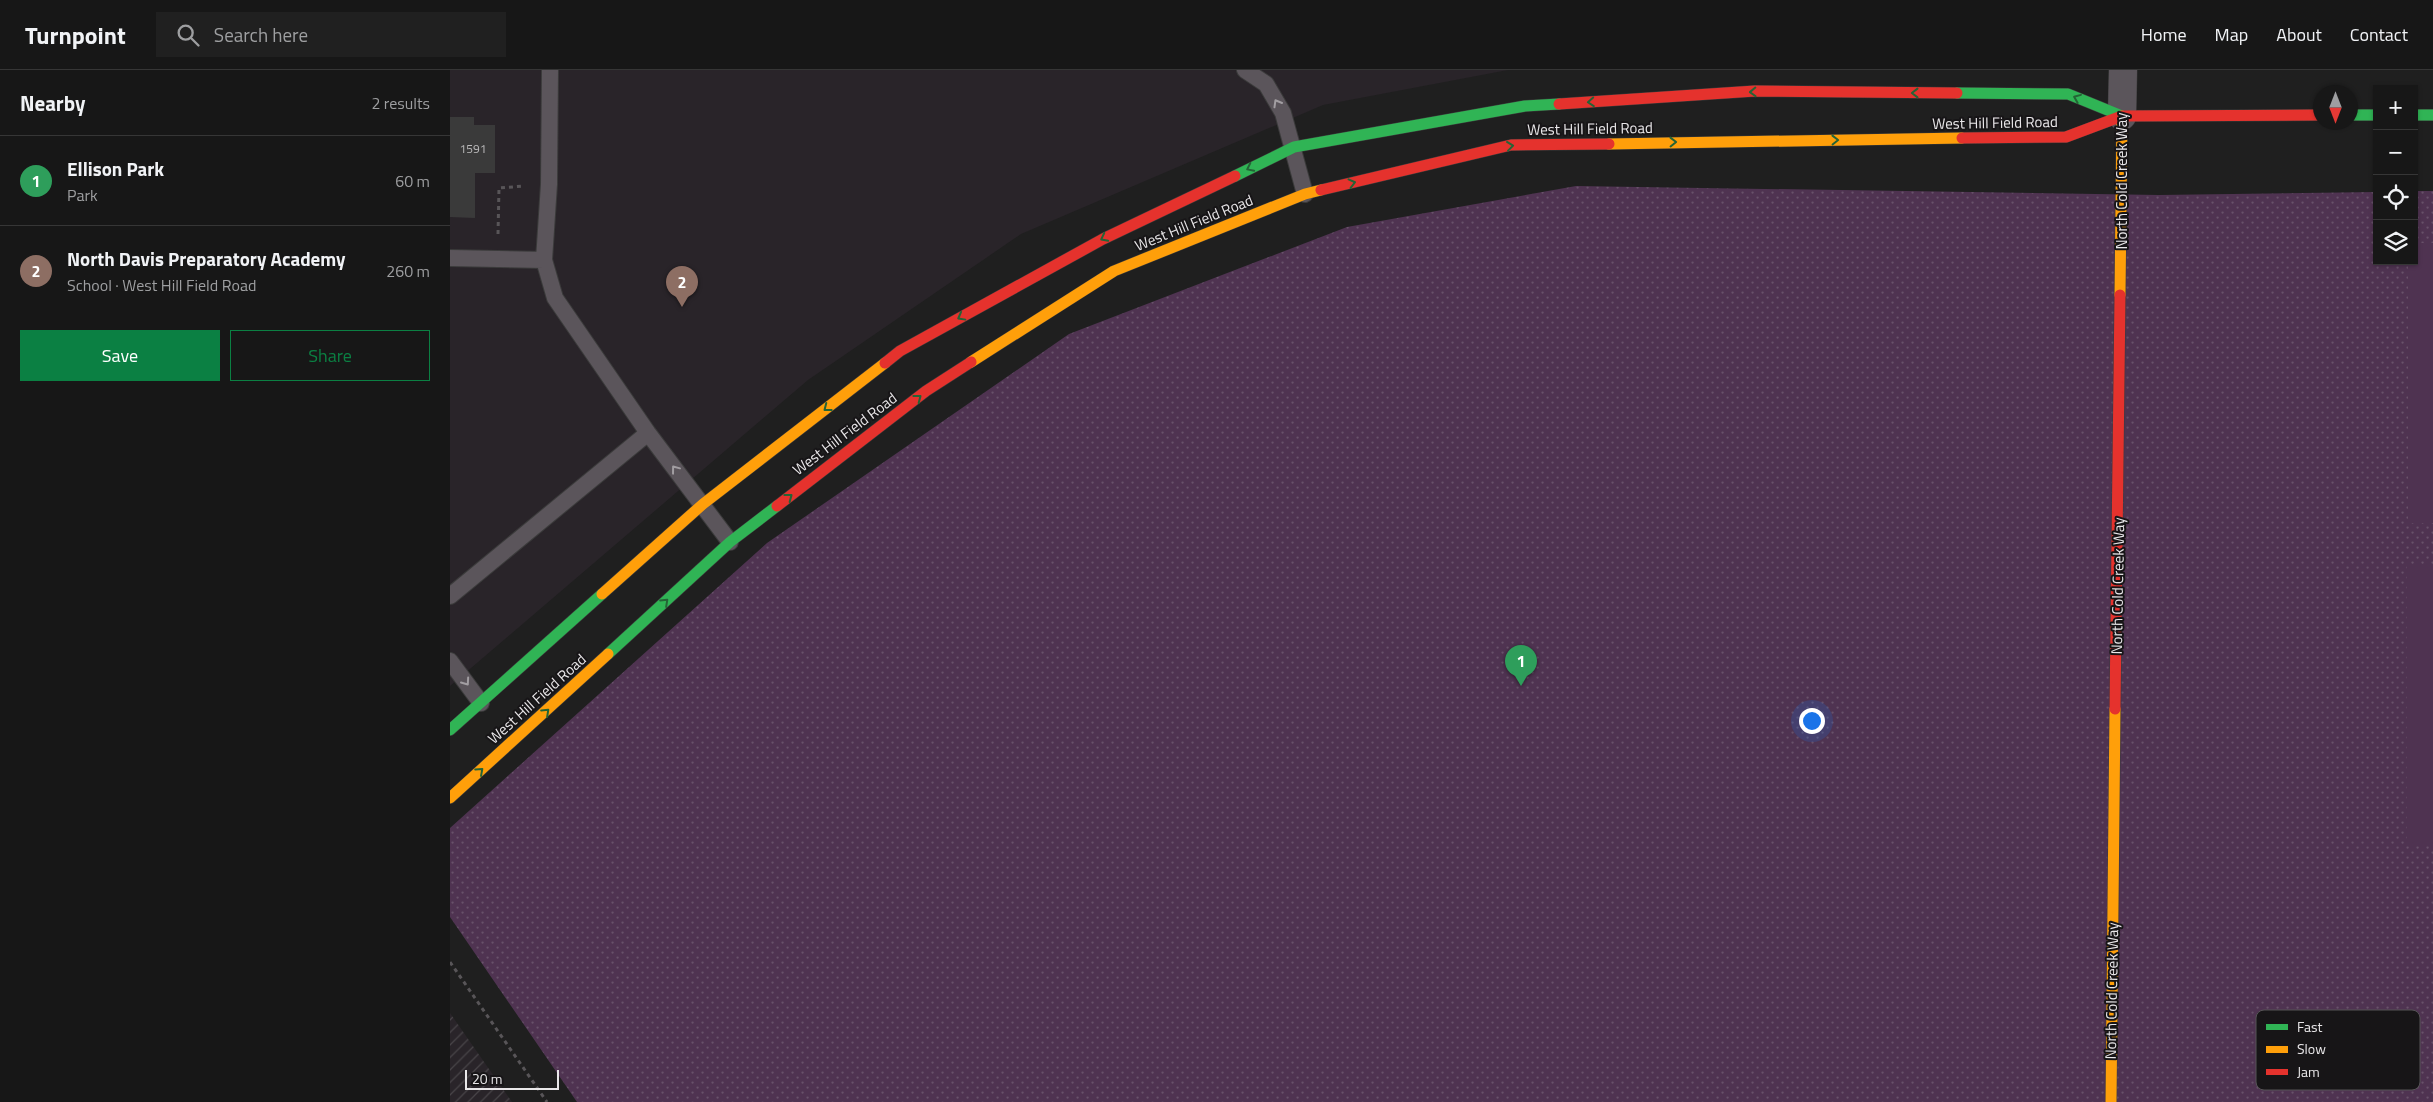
<!DOCTYPE html>
<html lang="en">
<head>
<meta charset="utf-8">
<style>
  body { margin:0; font-family:"Titillium Web",sans-serif; background:#202020; color:#f1f3f6 }
  .controls { position:absolute; right:15px; top:15px; display:grid; overflow:hidden; border-radius:0px; box-shadow:0 1px 4px #0004 }
  .controls button { width:45px; height:45px; display:grid; place-items:center; padding:0; border:0; border-bottom:1px solid #363636; background:#171717; color:#f1f3f6; font:25px sans-serif }
  .compass { position:absolute; left:1863px; top:15px; width:45px; height:45px; border-radius:50%; background:#171717; box-shadow:0 1px 4px #0004; rotate:180deg }
  .scale { position:absolute; left:15px; bottom:12px; width:94px; box-sizing:border-box; padding-left:5px; border:2px solid #e9e7e9; border-top:0; font-size:14px; line-height:18px; white-space:nowrap; color:#e9e7e9; -webkit-text-stroke:4px #171517; paint-order:stroke }
  .you { position:absolute; left:1361px; top:650px; width:18px; height:18px; margin:-12px; border:4px solid #fff; border-radius:50%; background:#1a73e8; box-shadow:0 0 0 8px #1a73e833 }
  .badge { display:grid; place-items:center; width:32px; height:32px; border-radius:50%; background:#0b8043; color:#fff; font-size:16px; font-weight:700 }
  .pin { position:absolute; translate:-50% -41px; filter:drop-shadow(0 1px 2px #0008) }
  .pin::after { content:''; position:absolute; top:26px; width:18px; height:15px; background:inherit; clip-path:polygon(0 0,100% 0,50% 100%) }
  .list { margin:0; padding:0; list-style:none }
  h2 { display:flex; justify-content:space-between; align-items:center; height:65px; margin:0; padding:0 20px; font-size:21px }
  h2 small { font-size:16px; font-weight:400; color:#9e9fa1 }
  .list li { display:grid; grid-template-columns:32px 1fr auto; gap:15px; align-items:center; box-sizing:border-box; height:90px; padding:0 20px; border-top:1px solid #363636 }
  .list b { display:block; font-size:19px; white-space:nowrap }
  .list p { margin:0; font-size:16px; white-space:nowrap; color:#9e9fa1 }
  .list em { font-size:16px; font-style:normal; color:#9e9fa1 }
  .actions { display:flex; gap:10px; padding:15px 20px }
  .actions a { flex:1; padding:11px 0; border:1px solid #0b8043; border-radius:0px; text-align:center; font-size:18px; color:#0b8043 }
  .actions .main { background:#0b8043; color:#fff }
  .icon { flex:none; width:28px; height:28px; fill:none; stroke:currentColor; stroke-width:2; stroke-linecap:round; stroke-linejoin:round }
  .map { position:relative; flex:none; width:1983px; height:1032px; overflow:hidden }
  header { display:flex; align-items:center; gap:30px; box-sizing:border-box; height:70px; padding:0 25px; background:#171717; border-bottom:1px solid #363636 }
  header strong { font-size:24px }
  nav { display:flex; gap:28px; margin-inline-start:auto; font-size:18px }
  .search { width:350px; height:45px; background:#202020; display:flex; align-items:center; gap:12px; box-sizing:border-box; padding:0 18px; border-radius:0px; color:#9e9fa1; font-size:19px }
  main { display:flex }
  aside { flex:1; background:#171717 }
  .map>svg:first-child { display:block }
  .built { fill:#292429 }
  .industrial { fill:url(#industrial-furrows) }
  .park { fill:url(#park-dots) }
  .pitch { fill:#4f3351 }
  .building { fill:#3a3a3a }
  .lines { fill:none; stroke-linecap:round; stroke-linejoin:round }
  .lane-casing { stroke:#3b3b3b; stroke-width:18 }
  .street-casing { stroke:#3b3b3b; stroke-width:29 }
  .fast-casing { stroke:#3b3b3b; stroke-width:12 }
  .slow-casing { stroke:#3b3b3b; stroke-width:12 }
  .jam-casing { stroke:#3b3b3b; stroke-width:12 }
  .path { stroke:#585558; stroke-width:3; stroke-dasharray:4 4; stroke-linecap:butt }
  .lane { stroke:#5b555b; stroke-width:16 }
  .street { stroke:#5b555b; stroke-width:28 }
  .fast { stroke:#30b455; stroke-width:11 }
  .slow { stroke:#ff9f0a; stroke-width:11 }
  .jam { stroke:#e5322d; stroke-width:11 }
  .oneway { stroke:#246436 }
  .oneway2 { stroke:#a29ea2 }
  .labels { text-anchor:middle; stroke-width:4; stroke-linejoin:round; paint-order:stroke }
  .number-label { font-size:12px; fill:#bdbcbd }
  .street-label { font-size:15px; fill:#e9e7e9; stroke:#171517 }
  .key { fill:#171517; stroke:#565456; stroke-width:1 }
  .key-label { font-size:14px; fill:#e9e7e9 }
</style>
</head>
<body>
<header>
<strong>Turnpoint</strong>
<div class="search"><svg class="icon" aria-label="search" viewBox="0 0 24 24"><circle cx="10" cy="10" r="6"/><path d="M15 15l6 6"/></svg>Search here</div>
<nav><a>Home</a><a>Map</a><a>About</a><a>Contact</a></nav>
</header>
<main>
<aside>
<h2>Nearby<small>2 results</small></h2>
<ul class="list">
<li><span class="badge" style="background:#2e9e5b">1</span><div><b>Ellison Park</b><p>Park</p></div><em>60 m</em></li>
<li><span class="badge" style="background:#8d6e63">2</span><div><b>North Davis Preparatory Academy</b><p>School · West Hill Field Road</p></div><em>260 m</em></li>
</ul>
<div class="actions"><a class="main">Save</a><a>Share</a></div>
</aside>
<div class="map">
<svg width="1983" height="1032" viewBox="0 0 1983 1032">
  <defs>
    <pattern id="industrial-furrows" width="10" height="10" patternUnits="userSpaceOnUse" patternTransform="scale(1.25)"><rect width="10" height="10" fill="#292429"/><path d="M-1 1l2-2M0 10L10 0M9 11l2-2" fill="none" stroke="#484448"/></pattern>
    <pattern id="park-dots" width="8" height="8" patternUnits="userSpaceOnUse" patternTransform="scale(1.25)"><rect width="8" height="8" fill="#4f3351"/><path d="M2 2h.1M6 6h.1" fill="none" stroke="#68516a" stroke-width="1.8" stroke-linecap="round"/></pattern>
  </defs>
  <rect width="100%" height="100%" fill="#1f1f1f"/>
  <!-- built -->
  <path class="built" d="M 0,0 L 1058,0 L 873,35 L 571,164 L 358,310 L 0,616 Z"/>
  <!-- industrial -->
  <path class="industrial" d="M 0,943 L 62,1032 L 0,1032 Z"/>
  <!-- park -->
  <path class="park" d="M 1126,116 L 1709,125 L 1927,122 L 1927,191 L 1964,191 L 1964,121 L 1983,121 L 1983,1032 L 127,1032 L 0,847 L 0,758 L 317,473 L 619,264 L 897,157 Z"/>
  <!-- pitch -->
  <path class="pitch" d="M 1964,173 L 1983,173 L 1983,453 L 1958,453 L 1958,191 L 1964,191 Z
    M 1957,494 L 1983,494 L 1983,775 L 1957,775 Z"/>
  <!-- building -->
  <path class="building" d="M 0,47 L 24,47 L 24,55 L 45,55 L 45,103 L 25,103 L 25,148 L 0,147 Z"/>
  <g class="lines">
    <!-- lane casing -->
    <g class="lane-casing">
      <path id="lane" d="M 100,0 L 99,114 L 94,190 L 105,228 L 198,363 L 280,472
        M 795,0 L 816,14 L 833,43 L 855,124
        M 0,188 L 94,190
        M 0,526 L 198,363
        M 0,591 L 31,633"/>
    </g>
    <!-- street casing -->
    <g class="street-casing">
      <path id="street" d="M 1672,46 L 1673,0"/>
    </g>
    <!-- fast casing -->
    <g class="fast-casing">
      <path id="fast" d="M 1507,23 L 1618,24 L 1672,46
        M 1900,45 L 1927,45
        M 1964,45 L 1983,45
        M 785,106 L 844,77 L 1075,36 L 1109,34
        M 158,584 L 280,472 L 327,436
        M 0,660 L 152,524"/>
    </g>
    <!-- slow casing -->
    <g class="slow-casing">
      <path id="slow" d="M 1159,74 L 1512,68
        M 1670,225 L 1672,46
        M 521,292 L 664,201 L 855,124 L 871,120
        M 152,524 L 253,434 L 435,293
        M 0,728 L 158,584
        M 1661,1032 L 1665,639"/>
    </g>
    <!-- jam casing -->
    <g class="jam-casing">
      <path id="jam" d="M 1109,34 L 1305,21 L 1507,23
        M 1512,68 L 1616,67 L 1672,46 L 1870,45
        M 871,120 L 1061,75 L 1159,74
        M 435,293 L 450,281 L 653,169 L 785,106
        M 327,436 L 476,321 L 521,292
        M 1665,639 L 1670,225"/>
    </g>
    <!-- path -->
    <path class="path" d="M 48,164 L 49,118 L 74,116
      M 0,892 L 97,1032"/>
    <!-- lane -->
    <use href="#lane" class="lane"/>
    <!-- street -->
    <use href="#street" class="street"/>
    <!-- fast -->
    <use href="#fast" class="fast"/>
    <!-- slow -->
    <use href="#slow" class="slow"/>
    <!-- jam -->
    <use href="#jam" class="jam"/>
  </g>
  <!-- one-way arrows -->
  <defs><path id="oneway-chevron" d="M-2-3.5L2.5 0L-2 3.5" fill="none" stroke-width="1.6" stroke-linecap="round" stroke-linejoin="round" transform="scale(1.25)"/></defs>
  <g class="oneway">
    <use href="#oneway-chevron" transform="translate(1303 22) rotate(178)"/>
    <use href="#oneway-chevron" transform="translate(1465 23) rotate(-180)"/>
    <use href="#oneway-chevron" transform="translate(1627 28) rotate(-158)"/>
    <use href="#oneway-chevron" transform="translate(1141 32) rotate(176)"/>
    <use href="#oneway-chevron" transform="translate(1385 70) rotate(-1)"/>
    <use href="#oneway-chevron" transform="translate(1223 72) rotate(-1)"/>
    <use href="#oneway-chevron" transform="translate(1060 76) rotate(-7)"/>
    <use href="#oneway-chevron" transform="translate(800 98) rotate(154)"/>
    <use href="#oneway-chevron" transform="translate(902 113) rotate(-14)"/>
    <use href="#oneway-chevron" transform="translate(654 168) rotate(153)"/>
    <use href="#oneway-chevron" transform="translate(511 247) rotate(151)"/>
    <use href="#oneway-chevron" transform="translate(468 328) rotate(-37)"/>
    <use href="#oneway-chevron" transform="translate(377 338) rotate(142)"/>
    <use href="#oneway-chevron" transform="translate(339 427) rotate(-37)"/>
    <use href="#oneway-chevron" transform="translate(215 532) rotate(-43)"/>
    <use href="#oneway-chevron" transform="translate(96 642) rotate(-43)"/>
    <use href="#oneway-chevron" transform="translate(30 701) rotate(-42)"/>
  </g>
  <g class="oneway2">
    <use href="#oneway-chevron" transform="translate(827 33) rotate(-120)"/>
    <use href="#oneway-chevron" transform="translate(225 399) rotate(-127)"/>
    <use href="#oneway-chevron" transform="translate(16 612) rotate(55)"/>
  </g>
  <g class="labels">
    <!-- number labels -->
    <g class="number-label">
      <text x="23" y="83">1591</text>
    </g>
    <!-- street labels -->
    <g class="street-label">
      <text transform="translate(1545 53) rotate(-1)" y="5">West Hill Field Road</text>
      <text transform="translate(1140 59) rotate(-1)" y="5">West Hill Field Road</text>
      <text transform="translate(1672 111) rotate(-90)" y="5">North Cold Creek Way</text>
      <text transform="translate(744 153) rotate(-22)" y="5">West Hill Field Road</text>
      <text transform="translate(395 364) rotate(-37)" y="5">West Hill Field Road</text>
      <text transform="translate(1668 516) rotate(-89)" y="5">North Cold Creek Way</text>
      <text transform="translate(87 629) rotate(-42)" y="5">West Hill Field Road</text>
      <text transform="translate(1662 921) rotate(-89)" y="5">North Cold Creek Way</text>
    </g>
  </g>
  <!-- legend -->
  <rect x="1806" y="940" width="164" height="80" rx="8" class="key"/>
  <rect x="1816" y="954" width="22" height="6" fill="#30b455"/>
  <rect x="1816" y="976" width="22" height="7" fill="#ff9f0a"/>
  <rect x="1816" y="999" width="22" height="6" fill="#e5322d"/>
  <g class="key-label">
    <text x="1847" y="962">Fast</text>
    <text x="1847" y="984">Slow</text>
    <text x="1847" y="1007">Jam</text>
  </g>
</svg>
<div class="controls">
<button>+</button>
<button>−</button>
<button><svg class="icon" aria-label="locate" viewBox="0 0 24 24"><circle cx="12" cy="12" r="6"/><path d="M12 2v4M12 18v4M2 12h4M18 12h4"/></svg></button>
<button><svg class="icon" aria-label="layers" viewBox="0 0 24 24"><path d="M12 4l9 5-9 5-9-5zM3 14l9 5 9-5"/></svg></button>
</div>
<svg class="compass" viewBox="-18 -18 36 36"><path d="M0-13l5 13h-10z" fill="#e53935"/><path d="M0 13l5-13h-10z" fill="#9e9fa1"/></svg>
<div class="scale">20 m</div>
<div class="you"></div>
<div class="pin badge" style="left:1071px;top:616px;background:#2e9e5b">1</div>
<div class="pin badge" style="left:232px;top:237px;background:#8d6e63">2</div>
</div>
</main>
</body>
</html>
